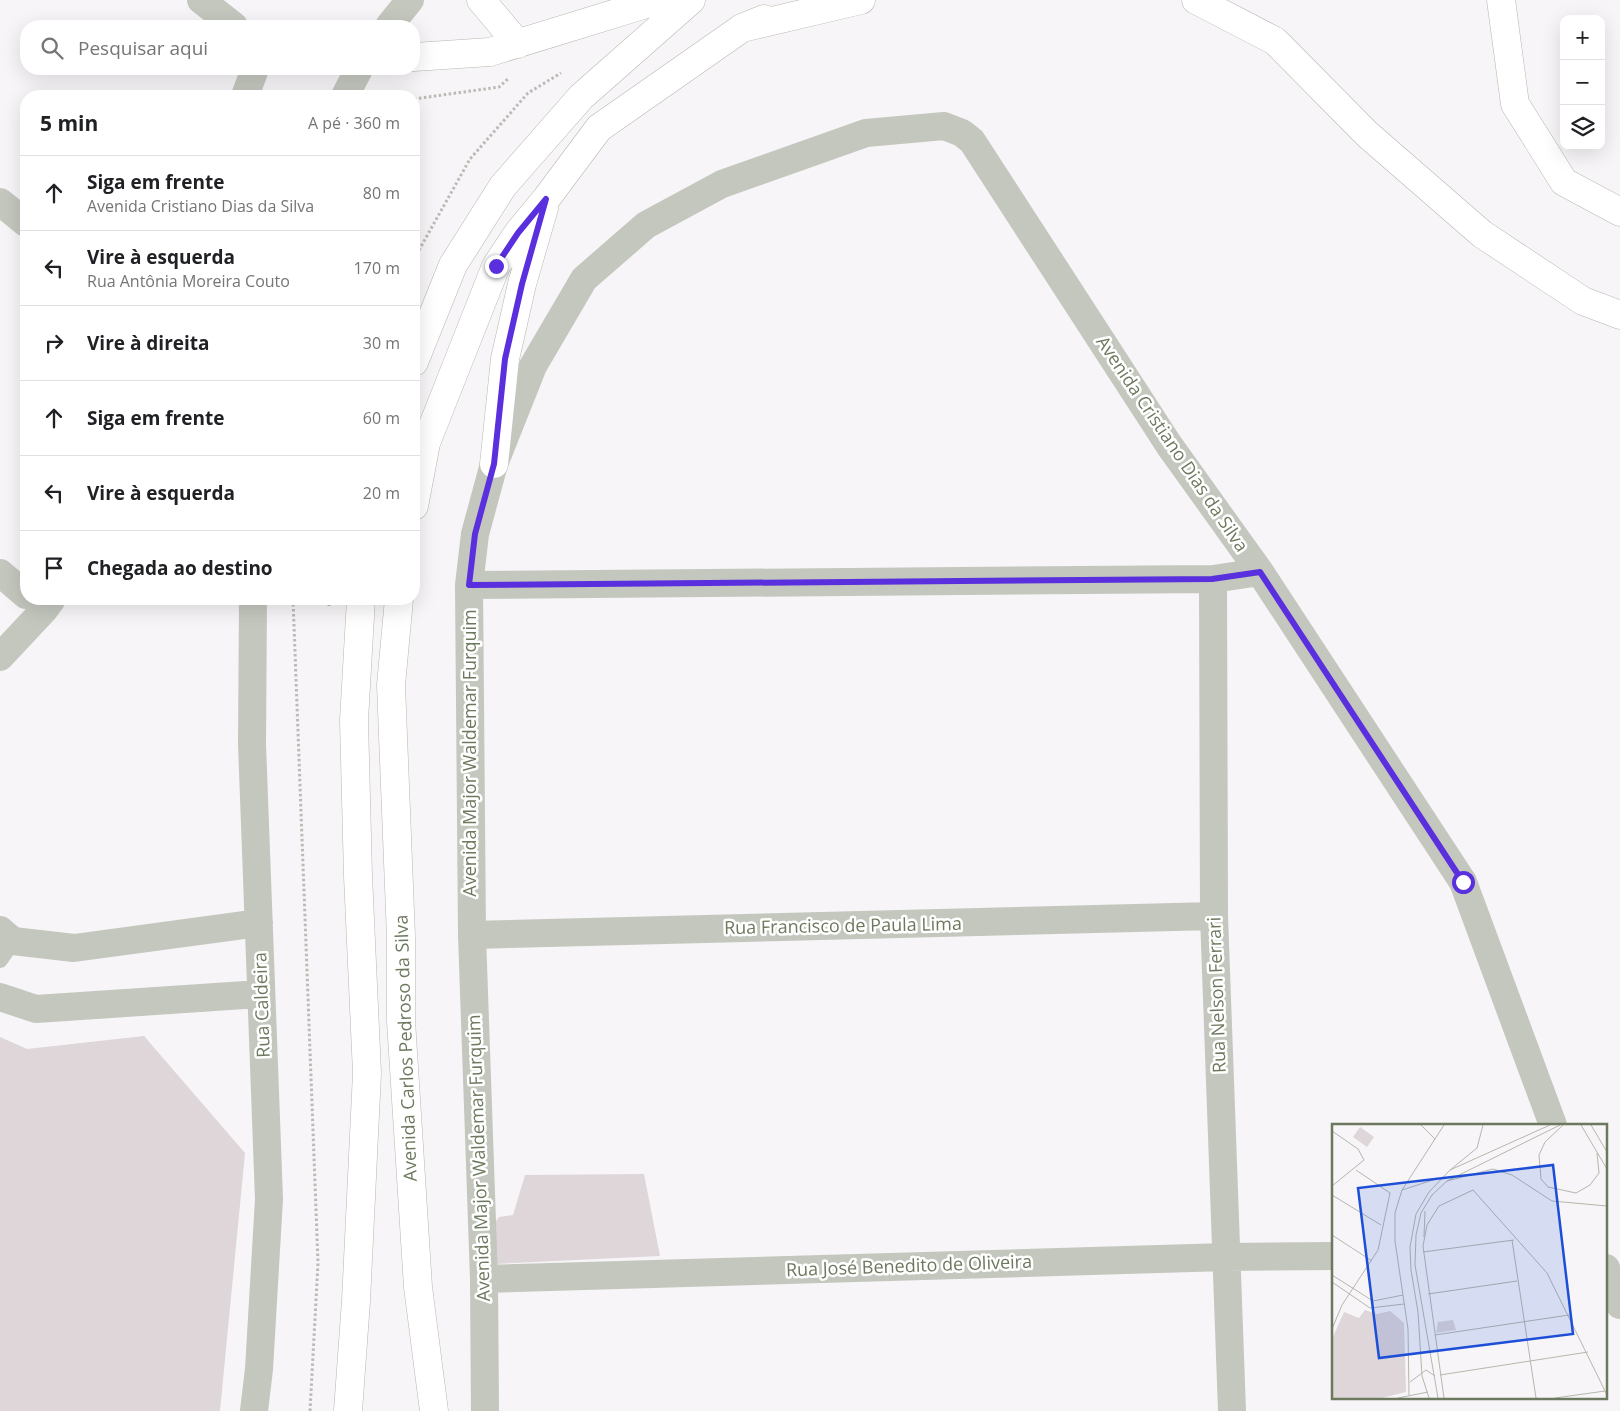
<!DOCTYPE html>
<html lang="pt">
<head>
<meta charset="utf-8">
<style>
  body { margin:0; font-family:"Open Sans",sans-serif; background:#f2f2f2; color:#202124 }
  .controls { position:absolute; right:15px; top:15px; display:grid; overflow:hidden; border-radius:10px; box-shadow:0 5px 20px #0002 }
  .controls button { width:45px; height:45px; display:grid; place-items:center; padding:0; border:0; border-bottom:1px solid #e0e0e0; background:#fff; color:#202124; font:25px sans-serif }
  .stop { position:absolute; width:15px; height:15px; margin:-11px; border:4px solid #5a2fdd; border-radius:50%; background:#fff }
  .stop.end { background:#5a2fdd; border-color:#fff; box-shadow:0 1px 5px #0008 }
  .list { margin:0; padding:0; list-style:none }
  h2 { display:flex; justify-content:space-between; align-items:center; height:65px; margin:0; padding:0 20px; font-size:21px }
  h2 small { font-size:16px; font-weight:400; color:#757577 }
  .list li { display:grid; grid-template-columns:32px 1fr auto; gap:15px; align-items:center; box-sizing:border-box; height:75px; padding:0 20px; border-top:1px solid #e0e0e0 }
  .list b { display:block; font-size:19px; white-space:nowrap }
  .list p { margin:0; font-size:16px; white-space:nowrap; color:#757577 }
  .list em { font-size:16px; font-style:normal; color:#757577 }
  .icon { flex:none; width:28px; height:28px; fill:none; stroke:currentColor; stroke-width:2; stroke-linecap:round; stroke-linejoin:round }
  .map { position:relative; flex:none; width:1620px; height:1411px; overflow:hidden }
  .search { position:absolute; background:#fff; box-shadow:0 5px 20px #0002; left:20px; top:20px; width:400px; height:55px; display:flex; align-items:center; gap:12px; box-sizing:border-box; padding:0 18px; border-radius:20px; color:#757577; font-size:19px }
  .panel { position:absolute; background:#fff; box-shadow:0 5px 20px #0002; left:20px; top:90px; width:400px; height:515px; border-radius:20px }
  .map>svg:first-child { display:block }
  .green { fill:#ded6d9 }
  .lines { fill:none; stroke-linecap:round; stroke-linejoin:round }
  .primary-casing { stroke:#b5b9b0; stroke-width:29 }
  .motorway-casing { stroke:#b4b8b0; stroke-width:29 }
  .path { stroke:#b8bcb5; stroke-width:3; stroke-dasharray:2.5 2.5; stroke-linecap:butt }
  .service { stroke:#c3c7be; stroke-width:16 }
  .minor { stroke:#c3c7be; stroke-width:28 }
  .primary { stroke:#fff; stroke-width:28 }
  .motorway { stroke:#fff; stroke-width:28 }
  .route { stroke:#5a2fdd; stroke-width:6 }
  .labels { text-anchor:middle; stroke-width:5; stroke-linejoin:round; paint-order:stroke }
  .street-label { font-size:18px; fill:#6d795e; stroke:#fff }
  .inset-road { fill:none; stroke:#b4b8ac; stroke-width:1 }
  .view { fill:#1d4ed8; fill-opacity:0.15; stroke:#1d4ed8; stroke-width:2.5 }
  .inset-edge { fill:none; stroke:#6d795e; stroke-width:2.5 }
</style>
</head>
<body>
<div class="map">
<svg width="1620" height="1411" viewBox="0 0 1620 1411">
  <rect width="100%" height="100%" fill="#f7f5f7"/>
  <!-- green -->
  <path class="green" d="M 144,1036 L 245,1153 L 220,1411 L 0,1411 L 0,1037 L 27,1049 Z
    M 644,1174 L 660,1256 L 494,1264 L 491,1228 L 499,1217 L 513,1215 L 525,1175 Z"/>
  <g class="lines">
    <!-- primary casing -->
    <g class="primary-casing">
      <path id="primary" d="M 481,0 L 518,44
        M 414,57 L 490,52 L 659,0
        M 414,362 L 453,265 L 503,186 L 581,97 L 691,0
        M 494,464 L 505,359 L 522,284 L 544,208
        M 414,506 L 426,443 L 496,266 L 518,233 L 546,199 L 599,128 L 742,28 L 764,19
        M 399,599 L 391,685 L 401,937 L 401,1021 L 418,1287 L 434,1411
        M 348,1411 L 356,1301 L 367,1073 L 358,876 L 354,720 L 361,599"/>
    </g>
    <!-- motorway casing -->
    <g class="motorway-casing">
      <path id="motorway" d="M 1196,0 L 1275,41 L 1367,134 L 1482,234 L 1583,301 L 1620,315
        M 1501,0 L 1515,104 L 1564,182 L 1620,212
        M 742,28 L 861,0"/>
    </g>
    <!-- path -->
    <path class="path" d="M 414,99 L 499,87 L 509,78
      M 414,259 L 470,159 L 528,93 L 561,73
      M 293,599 L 318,1263 L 310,1411
      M 329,599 L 329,606"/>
    <!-- service -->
    <path class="service" d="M 0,960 L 13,941"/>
    <!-- minor -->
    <path class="minor" d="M 201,0 L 234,26
      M 389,26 L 410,0
      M 245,96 L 255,69
      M 345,96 L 359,69
      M 0,202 L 26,223
      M 0,573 L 26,595
      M 1213,579 L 1214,916 L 1232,1411
      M 469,585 L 1213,579 L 1260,572
      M 253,599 L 252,744 L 269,1199 L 259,1369 L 254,1411
      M 0,657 L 44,610 L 52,599
      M 0,930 L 13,941 L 74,948 L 259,923
      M 472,935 L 1214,916
      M 0,997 L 36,1009 L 261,994
      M 1606,1268 L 1620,1305
      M 484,1279 L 1226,1257 L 1334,1256
      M 485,1411 L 484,1279 L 472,935 L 469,585 L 475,534 L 494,464 L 533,366 L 584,279 L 646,225 L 722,184 L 866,133 L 944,126 L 962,133 L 972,141 L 1169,445 L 1260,572 L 1463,882 L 1553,1125"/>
    <!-- primary -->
    <use href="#primary" class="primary"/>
    <!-- motorway -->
    <use href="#motorway" class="motorway"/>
  </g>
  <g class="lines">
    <!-- route -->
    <path class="route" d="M 496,266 L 518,233 L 546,199 L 522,284 L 505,359 L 494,464 L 475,534 L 469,585 L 1212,579 L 1260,572 L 1463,882"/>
  </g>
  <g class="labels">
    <!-- street labels -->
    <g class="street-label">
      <text transform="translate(1172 444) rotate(56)" y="6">Avenida Cristiano Dias da Silva</text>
      <text transform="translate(470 753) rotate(-90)" y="6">Avenida Major Waldemar Furquim</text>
      <text transform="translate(843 926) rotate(-1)" y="6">Rua Francisco de Paula Lima</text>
      <text transform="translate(1217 995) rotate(-92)" y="6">Rua Nelson Ferrari</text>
      <text transform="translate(262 1005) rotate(-92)" y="6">Rua Caldeira</text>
      <text transform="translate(406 1048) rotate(-92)" y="6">Avenida Carlos Pedroso da Silva</text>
      <text transform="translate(479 1158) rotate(-92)" y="6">Avenida Major Waldemar Furquim</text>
      <text transform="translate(909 1266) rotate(-2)" y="6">Rua José Benedito de Oliveira</text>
    </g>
  </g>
  <!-- overview -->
  <g transform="translate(1332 1124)">
    <rect width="275" height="275" fill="#f7f5f7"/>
    <path d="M 28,3 L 42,13 L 35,23 L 21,13 ZM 33,186 L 45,190 L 58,187 L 72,199 L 74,268 L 50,274 L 0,274 L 0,215 L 12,188 L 27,194 ZM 121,196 L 124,206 L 104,209 L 106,198 Z" fill="#ded6d9"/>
    <path class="inset-road" d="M 89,1 L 103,15M 231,1 L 213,18 L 207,31 L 209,55 L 216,63 L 244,69 L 258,61 L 267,49 L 265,29M 249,1 L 275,45M 259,1 L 275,28M 0,7 L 26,25 L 32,36 L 0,62M 118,46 L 145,24 L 151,1M 115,57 L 161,45 L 180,51 L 220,77 L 275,82M 70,66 L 107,54M 0,71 L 49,101M 0,111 L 40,137M 92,113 L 93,87M 180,116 L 204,274M 91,128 L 182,116M 0,151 L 41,177 L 71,171M 0,158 L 38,184 L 72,180M 96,170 L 185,157M 0,205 L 10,181 L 46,126 L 58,69 L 24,46M 103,211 L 237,191M 108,251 L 256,228M 78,258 L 94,246 L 103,252M 77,271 L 76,205 L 63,117 L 63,89 L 70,66 L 112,1M 66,274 L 96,268M 97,274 L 90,252 L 86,188 L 79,146 L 78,123 L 84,90 L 97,68 L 118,46 L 218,1M 106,274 L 83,141 L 84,111 L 89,89 L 100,71 L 115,57 L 228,1M 112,274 L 91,122 L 95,101 L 107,82 L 141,66 L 215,149 L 275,271M 223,274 L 273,267"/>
    <path class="view" d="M 221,41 L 241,210 L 47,234 L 26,64 Z"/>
    <rect width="275" height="275" class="inset-edge"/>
  </g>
</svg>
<div class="controls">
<button>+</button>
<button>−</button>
<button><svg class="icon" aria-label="layers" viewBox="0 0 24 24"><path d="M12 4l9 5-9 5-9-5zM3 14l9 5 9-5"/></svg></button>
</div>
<div class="stop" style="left:1463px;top:882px"></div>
<div class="stop end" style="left:496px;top:266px"></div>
<div class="search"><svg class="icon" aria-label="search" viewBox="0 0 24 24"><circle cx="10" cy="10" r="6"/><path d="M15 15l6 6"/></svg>Pesquisar aqui</div>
<section class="panel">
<h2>5 min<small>A pé · 360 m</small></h2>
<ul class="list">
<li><svg class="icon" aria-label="ahead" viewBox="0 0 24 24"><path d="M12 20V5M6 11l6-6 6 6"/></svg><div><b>Siga em frente</b><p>Avenida Cristiano Dias da Silva</p></div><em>80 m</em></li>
<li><svg class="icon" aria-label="left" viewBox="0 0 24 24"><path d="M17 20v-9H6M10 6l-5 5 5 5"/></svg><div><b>Vire à esquerda</b><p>Rua Antônia Moreira Couto</p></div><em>170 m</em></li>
<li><svg class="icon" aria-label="right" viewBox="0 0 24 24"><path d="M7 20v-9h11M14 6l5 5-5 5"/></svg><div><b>Vire à direita</b></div><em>30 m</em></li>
<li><svg class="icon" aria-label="ahead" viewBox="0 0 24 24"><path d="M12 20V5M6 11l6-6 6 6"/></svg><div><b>Siga em frente</b></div><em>60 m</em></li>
<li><svg class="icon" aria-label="left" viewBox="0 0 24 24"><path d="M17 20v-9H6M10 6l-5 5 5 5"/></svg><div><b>Vire à esquerda</b></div><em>20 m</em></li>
<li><svg class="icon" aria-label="arrive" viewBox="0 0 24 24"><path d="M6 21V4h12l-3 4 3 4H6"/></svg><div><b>Chegada ao destino</b></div></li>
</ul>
</section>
</div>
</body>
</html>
